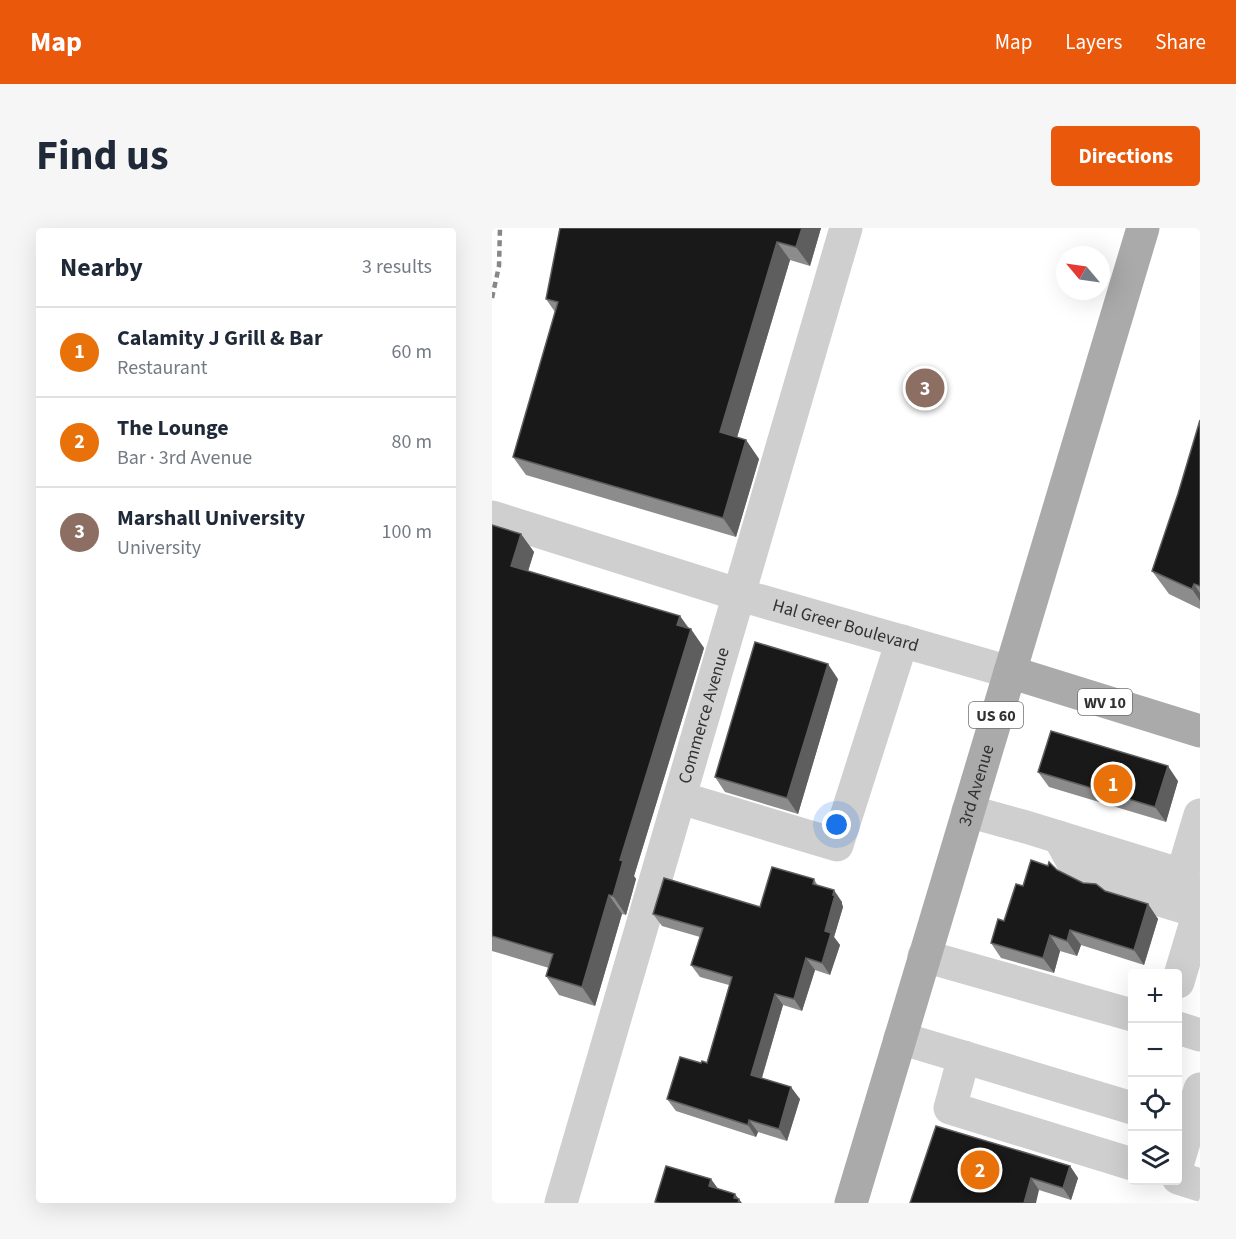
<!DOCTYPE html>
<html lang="en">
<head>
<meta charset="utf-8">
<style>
  body { margin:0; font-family:"Source Sans 3",sans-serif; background:#f6f6f7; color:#1f2937 }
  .controls { position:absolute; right:18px; bottom:18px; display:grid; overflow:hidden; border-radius:6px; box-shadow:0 6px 24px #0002 }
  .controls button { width:54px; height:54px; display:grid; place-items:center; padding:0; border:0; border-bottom:2px solid #e0e1e3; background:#fff; color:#1f2937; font:30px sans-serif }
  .compass { position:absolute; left:564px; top:18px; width:54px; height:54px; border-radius:50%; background:#fff; box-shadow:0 6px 24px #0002; rotate:299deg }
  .you { position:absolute; left:345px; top:597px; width:21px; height:21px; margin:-15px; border:4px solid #fff; border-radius:50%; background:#1a73e8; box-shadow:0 0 0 9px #1a73e833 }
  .badge { display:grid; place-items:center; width:39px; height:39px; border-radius:50%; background:#ea580c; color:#fff; font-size:20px; font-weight:700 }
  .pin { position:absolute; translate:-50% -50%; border:3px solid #fff; box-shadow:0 2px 6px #0006 }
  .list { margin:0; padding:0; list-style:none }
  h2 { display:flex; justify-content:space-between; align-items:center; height:78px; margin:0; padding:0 24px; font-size:26px }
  h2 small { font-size:20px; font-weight:400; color:#747a83 }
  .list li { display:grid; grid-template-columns:39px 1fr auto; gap:18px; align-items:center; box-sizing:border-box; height:90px; padding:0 24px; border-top:2px solid #e0e1e3 }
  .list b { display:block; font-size:22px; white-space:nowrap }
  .list p { margin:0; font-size:20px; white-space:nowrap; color:#747a83 }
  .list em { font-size:20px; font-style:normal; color:#747a83 }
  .icon { flex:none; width:33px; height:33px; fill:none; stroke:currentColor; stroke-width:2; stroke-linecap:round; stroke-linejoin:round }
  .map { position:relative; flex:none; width:708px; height:975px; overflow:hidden; border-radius:6px }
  header { display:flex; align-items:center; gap:36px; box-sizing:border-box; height:84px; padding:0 30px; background:#ea580c; color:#fff }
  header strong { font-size:28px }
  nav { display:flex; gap:33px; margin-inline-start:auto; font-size:21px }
  .intro { display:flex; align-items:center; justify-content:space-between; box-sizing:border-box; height:144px; padding:0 36px }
  h1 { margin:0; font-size:42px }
  .button { padding:15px 27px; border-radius:6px; background:#ea580c; color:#fff; font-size:21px; font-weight:700 }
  main { display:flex; gap:36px; padding:0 36px }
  aside { flex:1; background:#fff; border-radius:6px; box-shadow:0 6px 24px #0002 }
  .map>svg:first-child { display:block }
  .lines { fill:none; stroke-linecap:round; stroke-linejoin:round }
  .minor { stroke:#cfcfcf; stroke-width:33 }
  .major { stroke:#aaa; stroke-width:33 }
  .rail { stroke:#878787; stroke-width:4.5; stroke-dasharray:6 4.5; stroke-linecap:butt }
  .wall { fill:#8c8c8c }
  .shaded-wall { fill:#5e5e5e }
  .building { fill:#191919; stroke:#5e5e5e; stroke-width:1.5 }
  .labels { text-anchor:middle; stroke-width:6; stroke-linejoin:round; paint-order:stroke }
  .shield { fill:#fff; stroke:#707070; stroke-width:1.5 }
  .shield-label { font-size:16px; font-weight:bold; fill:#323232 }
  .street-label { font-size:18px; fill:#323232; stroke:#fff }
</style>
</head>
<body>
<header>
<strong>Map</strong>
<nav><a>Map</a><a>Layers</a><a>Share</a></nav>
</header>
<div class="intro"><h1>Find us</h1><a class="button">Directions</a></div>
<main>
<aside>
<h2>Nearby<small>3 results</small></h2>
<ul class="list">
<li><span class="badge" style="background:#e8710a">1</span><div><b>Calamity J Grill &amp; Bar</b><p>Restaurant</p></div><em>60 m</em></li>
<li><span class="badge" style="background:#e8710a">2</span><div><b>The Lounge</b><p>Bar · 3rd Avenue</p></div><em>80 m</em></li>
<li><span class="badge" style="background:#8d6e63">3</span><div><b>Marshall University</b><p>University</p></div><em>100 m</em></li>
</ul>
</aside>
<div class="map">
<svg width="708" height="975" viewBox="0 0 708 975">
  <rect width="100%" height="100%" fill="#fff"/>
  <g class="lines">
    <!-- minor -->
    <g class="minor">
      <path id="s1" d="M 0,289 L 248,367 L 518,444"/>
      <path d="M 189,570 L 345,617 L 410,413"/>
      <path d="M 476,583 L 534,599 L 690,647 L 707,684 L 686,754"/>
      <path d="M 567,609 L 584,640 L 610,653"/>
      <path d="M 690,647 L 708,587"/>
      <path d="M 629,660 L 707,684"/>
      <path d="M 432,728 L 640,787"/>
      <path d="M 686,800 L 708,807"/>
      <path d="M 408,810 L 640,880"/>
      <path d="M 472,829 L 458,880 L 640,936"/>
      <path d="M 686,934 L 708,861"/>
      <path d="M 686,950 L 708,957"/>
      <path id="s2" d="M 69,975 L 354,0"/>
    </g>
    <!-- major -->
    <g class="major">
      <path d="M 518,444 L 708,503"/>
      <path id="s3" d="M 359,975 L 651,0"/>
    </g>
    <!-- rail -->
    <path class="rail" d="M 0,70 L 7,38 L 8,0"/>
  </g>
  <!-- wall -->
  <path class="wall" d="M 68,0 L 329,0 L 318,38 L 298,32 L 245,209 L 254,212 L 267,231 L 244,309 L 34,247 L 21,229 L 63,84 L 54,71 Z
    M 708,192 L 708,381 L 677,366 L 660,343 L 686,266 Z
    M 0,297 L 29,306 L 42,324 L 36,343 L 188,388 L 212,420 L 142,648 L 144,651 L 134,687 L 130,686 L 103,778 L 67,767 L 54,748 L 57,740 L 0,723 Z
    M 346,451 L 306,586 L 233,564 L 223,549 Z
    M 546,544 L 686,553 L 674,594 L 557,559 Z
    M 556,638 L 591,655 L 613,663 L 656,676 L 666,691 L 652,737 L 589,717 L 585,728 L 568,723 L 562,745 L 509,730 L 499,715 L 512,693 L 531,658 Z
    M 322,651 L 326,658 L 350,674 L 350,676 L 351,679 L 342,709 L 348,717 L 338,747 L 323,742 L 310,783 L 291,777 L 270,850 L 308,871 L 295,913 L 266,904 L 264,909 L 184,883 L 175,871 L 209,835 L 215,835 L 237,757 L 208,749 L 199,737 L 208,709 L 170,698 L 161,686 L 268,679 Z
    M 578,938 L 586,950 L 579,972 L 547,962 L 418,975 Z"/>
  <!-- shaded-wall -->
  <path class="shaded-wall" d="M 310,0 L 329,0 L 318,38 L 304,19 Z
    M 285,14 L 298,32 L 241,223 L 228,204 Z
    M 254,212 L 267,231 L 244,309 L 231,290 Z
    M 29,306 L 42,324 L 32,356 L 19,338 Z
    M 702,356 L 708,365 L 708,373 L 700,361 Z
    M 188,388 L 198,403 L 199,401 L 212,420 L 142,648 L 144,651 L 134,687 L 121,668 L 128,632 Z
    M 336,436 L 346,451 L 306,586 L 295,570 Z
    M 676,538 L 686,553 L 674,594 L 663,579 Z
    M 342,662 L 350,674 L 350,676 L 351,679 L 342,709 L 348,717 L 338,747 L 330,735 L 333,703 Z
    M 117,667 L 130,686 L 103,778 L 90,759 Z
    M 656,676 L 666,691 L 652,737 L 642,722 Z
    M 578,702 L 589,717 L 585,728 L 575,713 Z
    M 558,707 L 568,723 L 562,745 L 551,730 Z
    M 314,730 L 323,742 L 310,783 L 302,771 Z
    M 283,766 L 291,777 L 267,859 L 259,847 Z
    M 299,859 L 308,871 L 295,913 L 287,901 Z
    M 257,892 L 266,904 L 264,909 L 256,897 Z
    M 578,938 L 586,950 L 579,972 L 571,960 Z
    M 539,950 L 547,962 L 544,975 L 532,975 Z
    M 219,951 L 227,962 L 217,958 Z
    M 243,966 L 250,975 L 246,975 L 242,970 Z"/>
  <!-- building -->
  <path class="building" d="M 68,0 L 310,0 L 304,19 L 285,14 L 228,204 L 254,212 L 231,290 L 21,229 L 66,74 L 54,71 Z
    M 708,192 L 708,358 L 702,356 L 700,361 L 660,343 L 686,266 Z
    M 0,297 L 29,306 L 19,338 L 188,388 L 185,397 L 199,401 L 128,632 L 131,633 L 121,668 L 117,667 L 90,759 L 54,748 L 61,726 L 0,708 Z
    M 263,414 L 336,436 L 295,570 L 223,549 Z
    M 559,503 L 676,538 L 663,579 L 546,544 Z
    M 539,632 L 556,638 L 557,634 L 565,642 L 591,655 L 604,656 L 613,663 L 656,676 L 642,722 L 578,702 L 575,713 L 558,707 L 551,730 L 499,715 L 506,691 L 512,693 L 524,656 L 531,658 Z
    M 280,639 L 322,651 L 321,656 L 342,662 L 341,667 L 343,667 L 333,703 L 339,705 L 330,735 L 314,730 L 302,771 L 283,766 L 259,847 L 299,859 L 287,901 L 257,892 L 256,897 L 175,871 L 188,829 L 209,835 L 210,833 L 215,835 L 240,749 L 199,737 L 211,700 L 161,686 L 172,650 L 268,679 Z
    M 444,898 L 578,938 L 571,960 L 539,950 L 532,975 L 418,975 Z
    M 174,938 L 219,951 L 217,958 L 243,966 L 242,970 L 247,971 L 246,975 L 168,975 L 163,974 Z"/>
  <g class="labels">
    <!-- shield labels -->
    <g class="shield">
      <rect x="586" y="461" width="54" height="26" rx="4.5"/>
      <rect x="477" y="474" width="54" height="26" rx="4.5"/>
    </g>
    <g class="shield-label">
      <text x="613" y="480">WV 10</text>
      <text x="504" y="493">US 60</text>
    </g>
    <!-- street labels -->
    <g class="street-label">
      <text dy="6" stroke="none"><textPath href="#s1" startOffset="370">Hal Greer Boulevard</textPath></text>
      <text dy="6" stroke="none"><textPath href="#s2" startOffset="508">Commerce Avenue</textPath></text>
      <text dy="6" stroke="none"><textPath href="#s3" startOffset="436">3rd Avenue</textPath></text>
    </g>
  </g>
</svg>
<div class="controls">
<button>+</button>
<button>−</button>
<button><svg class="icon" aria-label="locate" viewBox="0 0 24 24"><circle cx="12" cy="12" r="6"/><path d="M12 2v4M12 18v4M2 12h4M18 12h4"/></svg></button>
<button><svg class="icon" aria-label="layers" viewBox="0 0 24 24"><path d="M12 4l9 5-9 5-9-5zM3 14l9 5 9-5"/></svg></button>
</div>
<svg class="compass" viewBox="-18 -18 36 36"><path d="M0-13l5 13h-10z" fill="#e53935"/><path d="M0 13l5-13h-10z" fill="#747a83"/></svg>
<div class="you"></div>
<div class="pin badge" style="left:621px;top:556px;background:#e8710a">1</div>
<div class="pin badge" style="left:488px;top:942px;background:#e8710a">2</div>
<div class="pin badge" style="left:433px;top:160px;background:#8d6e63">3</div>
</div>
</main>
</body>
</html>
